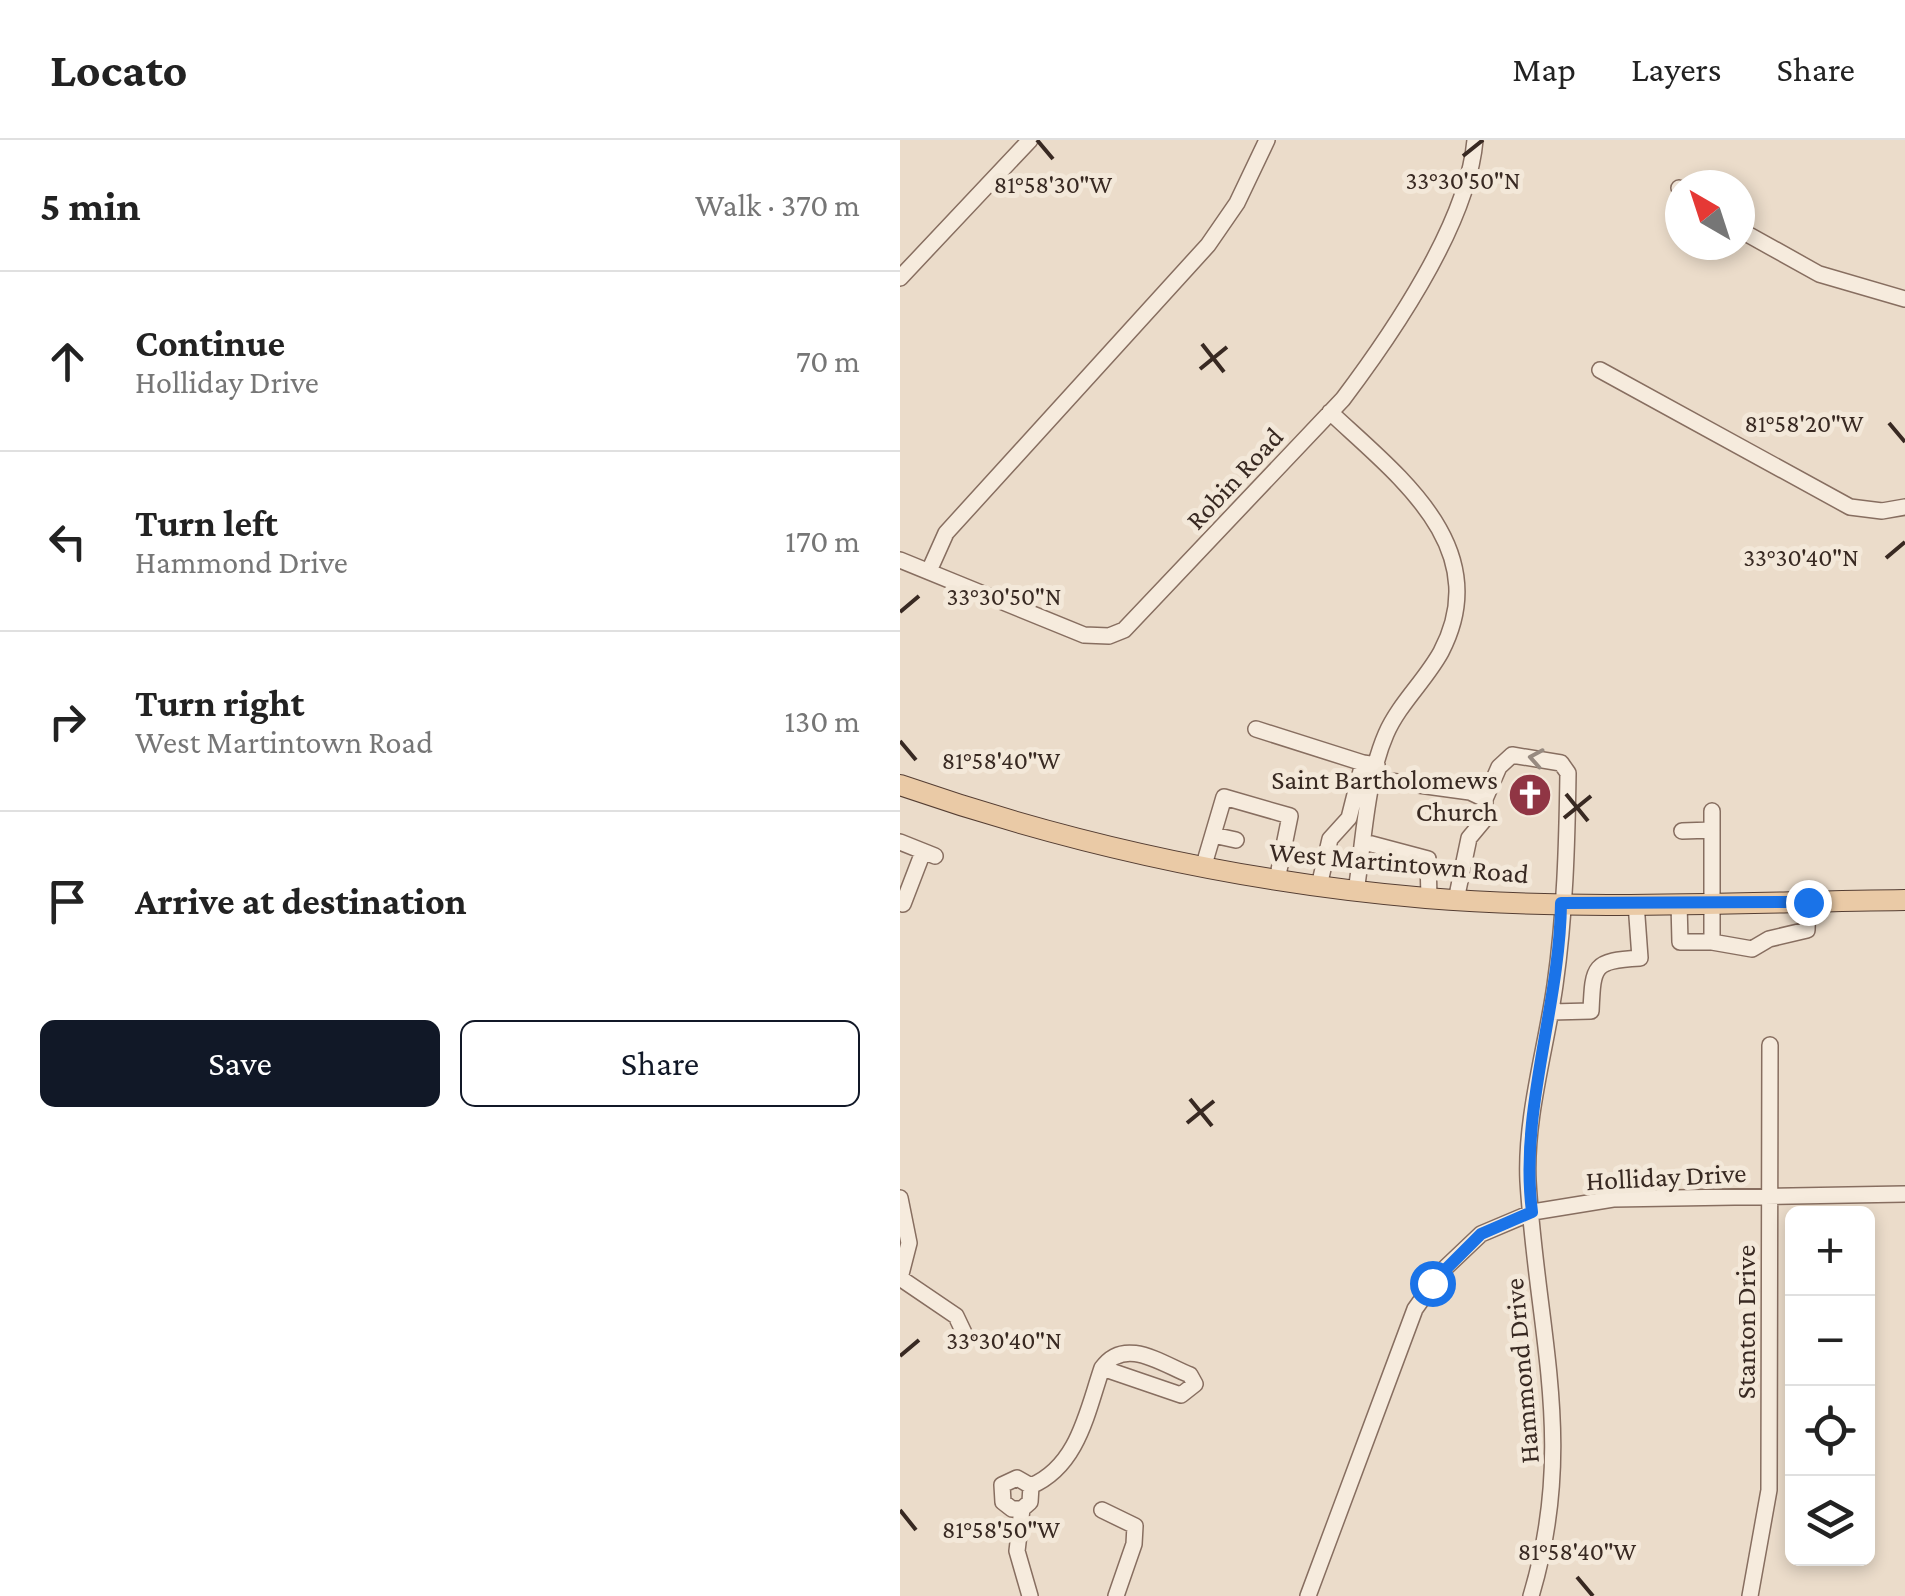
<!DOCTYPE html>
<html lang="en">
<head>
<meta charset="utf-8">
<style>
  body { margin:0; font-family:"Crimson Pro",serif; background:#f2f2f2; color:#222 }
  .controls { position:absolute; right:30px; bottom:30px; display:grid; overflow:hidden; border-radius:15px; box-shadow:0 5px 15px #0003 }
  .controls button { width:90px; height:90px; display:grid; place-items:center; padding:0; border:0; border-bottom:2px solid #e0e0e0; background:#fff; color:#222; font:50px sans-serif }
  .compass { position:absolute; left:765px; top:30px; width:90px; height:90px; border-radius:50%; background:#fff; box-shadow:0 5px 15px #0003; rotate:321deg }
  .stop { position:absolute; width:30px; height:30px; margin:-22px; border:8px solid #1a73e8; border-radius:50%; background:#fff }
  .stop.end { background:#1a73e8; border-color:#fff; box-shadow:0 2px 10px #0008 }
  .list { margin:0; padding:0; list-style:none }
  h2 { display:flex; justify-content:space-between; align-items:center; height:130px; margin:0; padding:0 40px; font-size:42px }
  h2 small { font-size:32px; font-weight:400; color:#767676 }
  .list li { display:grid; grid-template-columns:65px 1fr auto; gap:30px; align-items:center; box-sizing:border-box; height:180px; padding:0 40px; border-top:2px solid #e0e0e0 }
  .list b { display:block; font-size:38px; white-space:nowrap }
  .list p { margin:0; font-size:32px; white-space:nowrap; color:#767676 }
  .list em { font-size:32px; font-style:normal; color:#767676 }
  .actions { display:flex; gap:20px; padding:30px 40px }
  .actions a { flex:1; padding:22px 0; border:2px solid #111827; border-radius:15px; text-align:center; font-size:35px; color:#111827 }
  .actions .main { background:#111827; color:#fff }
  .icon { flex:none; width:55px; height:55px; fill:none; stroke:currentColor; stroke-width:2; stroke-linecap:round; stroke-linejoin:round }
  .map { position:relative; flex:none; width:1005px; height:1456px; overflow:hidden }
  header { display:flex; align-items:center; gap:60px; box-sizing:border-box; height:140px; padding:0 50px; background:#fff; border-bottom:2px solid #e0e0e0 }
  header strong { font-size:48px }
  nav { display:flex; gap:55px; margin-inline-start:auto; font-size:35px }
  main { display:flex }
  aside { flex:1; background:#fff }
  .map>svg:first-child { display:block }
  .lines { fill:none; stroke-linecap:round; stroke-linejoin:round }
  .minor-casing { stroke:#876e60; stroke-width:18 }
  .major-casing { stroke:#553e33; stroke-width:22 }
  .minor { stroke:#f6ebdd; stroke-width:15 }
  .major { stroke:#eacaa6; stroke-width:20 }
  .oneway { stroke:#978a80 }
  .route { stroke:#1a73e8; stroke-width:12 }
  .ticks { fill:none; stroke:#382922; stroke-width:4 }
  .labels { text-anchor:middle; stroke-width:10; stroke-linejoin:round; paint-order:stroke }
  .street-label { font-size:28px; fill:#382922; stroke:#f3e8d9 }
  .poi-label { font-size:28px; fill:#382922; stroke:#f3e8d9; text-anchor:end }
  .ticks-label { font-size:25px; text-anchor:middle; fill:#382922; stroke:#f3e8d9; stroke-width:10; stroke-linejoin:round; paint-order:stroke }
</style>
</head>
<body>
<header>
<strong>Locato</strong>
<nav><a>Map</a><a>Layers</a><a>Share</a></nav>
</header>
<main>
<aside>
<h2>5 min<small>Walk · 370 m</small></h2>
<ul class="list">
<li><svg class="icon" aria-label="ahead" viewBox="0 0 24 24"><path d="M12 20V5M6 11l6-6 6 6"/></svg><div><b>Continue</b><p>Holliday Drive</p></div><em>70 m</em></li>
<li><svg class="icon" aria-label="left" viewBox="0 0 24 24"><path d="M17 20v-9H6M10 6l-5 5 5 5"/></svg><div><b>Turn left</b><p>Hammond Drive</p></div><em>170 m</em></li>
<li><svg class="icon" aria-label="right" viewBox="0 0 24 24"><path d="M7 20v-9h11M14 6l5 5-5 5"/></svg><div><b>Turn right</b><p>West Martintown Road</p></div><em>130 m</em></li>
<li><svg class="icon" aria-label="arrive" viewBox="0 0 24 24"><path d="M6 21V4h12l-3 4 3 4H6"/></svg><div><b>Arrive at destination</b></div></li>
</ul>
<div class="actions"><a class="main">Save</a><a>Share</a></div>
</aside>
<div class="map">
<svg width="1005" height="1456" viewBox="0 0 1005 1456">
  <rect width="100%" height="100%" fill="#ebdcca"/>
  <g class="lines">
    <!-- minor casing -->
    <g class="minor-casing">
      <path id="minor" d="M 779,48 L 780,49
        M 840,90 L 919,134 L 1005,159
        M 0,138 L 130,0
        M 700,230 L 950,367 L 982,371 L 1005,367
        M 430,272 C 497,335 596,407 541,512 C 525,541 499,564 486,594 C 466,640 464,701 456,751
        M 0,420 L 184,495 L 209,496 L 224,490 L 443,259 C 492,194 568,83 575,0
        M 29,431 L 46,393 L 308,105 L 337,63 L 367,0
        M 356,589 L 463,623
        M 475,639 L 570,652 L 585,659
        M 782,691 L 812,690
        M 313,695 L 336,700
        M 0,702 L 35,716
        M 464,702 L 528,719 L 529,758
        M 303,728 L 324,657 L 390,676 L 377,740
        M 419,746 L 430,699 L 449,678 L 463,623 L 477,625
        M 556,760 L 569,698 L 584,680 L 585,659 L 599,627 L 612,615 L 661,623 L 668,633 C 667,704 665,775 655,845 C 646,909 625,977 628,1041 C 637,1193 677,1303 631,1456
        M 779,763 L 780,802 L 812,802 L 812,671
        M 3,764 L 23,712
        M 812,802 L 852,809 L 869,799 L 907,790 L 908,761
        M 651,872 L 691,871 C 693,825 693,821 740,818 L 736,763
        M 0,1058 L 9,1103 L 0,1138
        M 0,1138 L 56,1176 L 65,1195
        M 131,1346 C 178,1326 187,1272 202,1228 C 225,1196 262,1224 290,1235 L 295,1244 L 281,1255 L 202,1228
        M 122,1369 L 112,1369 L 103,1362 L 102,1345 L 117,1338 L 131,1346
        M 202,1370 L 235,1386 L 234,1404 L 216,1456
        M 130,1456 L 117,1411 L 122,1369 L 130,1362 L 131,1346
        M 408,1456 L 515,1169 L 542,1131 L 581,1094 L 633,1072 L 713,1059 L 1005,1054
        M 850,1456 L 869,1350 L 870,905"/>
    </g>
    <!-- major casing -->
    <g class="major-casing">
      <path id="major" d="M 0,645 C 170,704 347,743 526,758 C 685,771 846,762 1005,760"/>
    </g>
    <!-- minor -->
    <use href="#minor" class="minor"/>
    <!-- major -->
    <use href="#major" class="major"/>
  </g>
  <!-- one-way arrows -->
  <defs><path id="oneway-chevron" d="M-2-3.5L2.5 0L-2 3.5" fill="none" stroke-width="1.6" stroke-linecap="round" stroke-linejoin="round" transform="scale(2.5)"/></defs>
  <use class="oneway" href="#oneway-chevron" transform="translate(636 618) rotate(-170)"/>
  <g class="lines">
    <!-- route -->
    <path class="route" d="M 532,1143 L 581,1094 L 632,1072 C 619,970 660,866 661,763 L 908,762"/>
  </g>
  <!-- ticks -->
  <path class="ticks" d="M 137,0 L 153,19M 563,16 L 583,0M 302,204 L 324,232M 300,229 L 327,207M 989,283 L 1005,302M 986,418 L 1005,402M 0,472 L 19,456M 0,601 L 16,620M 666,654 L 688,681M 664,678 L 691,656M 290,959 L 312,986M 287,983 L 314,961M 0,1216 L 19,1200M 0,1370 L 16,1390M 677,1437 L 693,1456"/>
  <!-- icons -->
  <defs>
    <g id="church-disc" transform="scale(2.25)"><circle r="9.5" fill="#903544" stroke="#f3e8d9"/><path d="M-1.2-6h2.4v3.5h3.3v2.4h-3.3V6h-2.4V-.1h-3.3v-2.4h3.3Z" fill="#fff"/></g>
  </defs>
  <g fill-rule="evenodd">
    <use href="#church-disc" x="630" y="655"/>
  </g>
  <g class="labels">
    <!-- street labels -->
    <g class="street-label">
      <text transform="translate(334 338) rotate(-47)" y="10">Robin Road</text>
      <text transform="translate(499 722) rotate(5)" y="10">West Martintown Road</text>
      <text transform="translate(766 1036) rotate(-3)" y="10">Holliday Drive</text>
      <text transform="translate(845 1182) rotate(-90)" y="10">Stanton Drive</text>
      <text transform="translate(621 1231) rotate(-95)" y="10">Hammond Drive</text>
    </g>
    <!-- poi labels -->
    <g class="poi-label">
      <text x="598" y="649">Saint Bartholomews<tspan x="598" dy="32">Church</tspan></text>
    </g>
  </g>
  <g class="ticks-label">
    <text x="563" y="49">33°30'50"N</text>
    <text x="153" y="53">81°58'30"W</text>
    <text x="904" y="292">81°58'20"W</text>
    <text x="901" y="426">33°30'40"N</text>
    <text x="104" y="465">33°30'50"N</text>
    <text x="101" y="629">81°58'40"W</text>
    <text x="104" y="1209">33°30'40"N</text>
    <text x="101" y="1398">81°58'50"W</text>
    <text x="677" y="1420">81°58'40"W</text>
  </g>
</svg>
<div class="controls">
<button>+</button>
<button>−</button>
<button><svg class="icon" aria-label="locate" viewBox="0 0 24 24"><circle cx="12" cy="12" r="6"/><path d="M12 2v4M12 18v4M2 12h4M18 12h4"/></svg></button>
<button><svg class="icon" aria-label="layers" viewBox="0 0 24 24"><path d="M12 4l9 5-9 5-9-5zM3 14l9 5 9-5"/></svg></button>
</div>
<svg class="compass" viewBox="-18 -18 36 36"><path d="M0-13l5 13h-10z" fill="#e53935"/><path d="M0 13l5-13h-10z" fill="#767676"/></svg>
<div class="stop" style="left:532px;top:1143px"></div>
<div class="stop end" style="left:908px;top:762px"></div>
</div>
</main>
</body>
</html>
